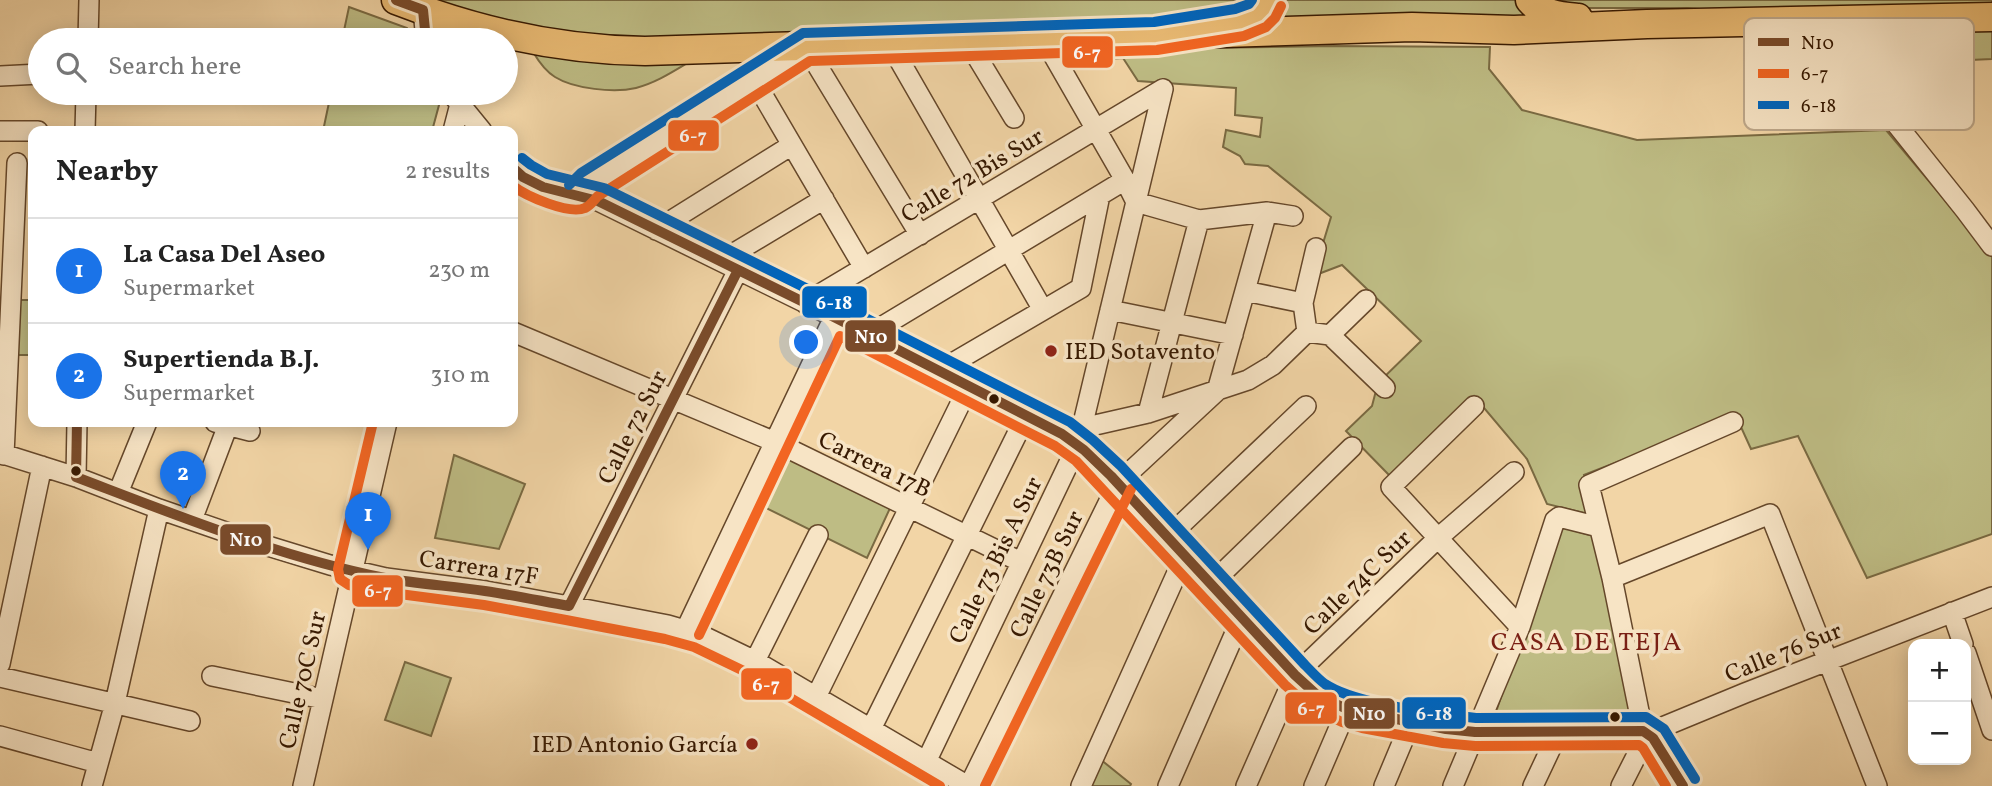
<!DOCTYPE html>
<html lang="en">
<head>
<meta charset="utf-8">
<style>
  body { margin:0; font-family:Vollkorn,serif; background:#f6f6f6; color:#222 }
  .controls { position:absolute; right:21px; bottom:21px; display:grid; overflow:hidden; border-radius:14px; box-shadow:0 4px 18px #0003 }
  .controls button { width:63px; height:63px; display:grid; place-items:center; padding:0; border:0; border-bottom:2px solid #e0e0e0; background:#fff; color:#222; font:35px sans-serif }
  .you { position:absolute; left:807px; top:343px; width:24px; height:24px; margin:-18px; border:5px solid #fff; border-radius:50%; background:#1a73e8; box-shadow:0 0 0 10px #1a73e833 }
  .badge { display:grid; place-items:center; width:46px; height:46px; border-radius:50%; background:#1a73e8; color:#fff; font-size:23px; font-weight:700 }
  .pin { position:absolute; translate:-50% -58px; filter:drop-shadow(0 2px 4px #0008) }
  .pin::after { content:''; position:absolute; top:37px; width:24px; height:21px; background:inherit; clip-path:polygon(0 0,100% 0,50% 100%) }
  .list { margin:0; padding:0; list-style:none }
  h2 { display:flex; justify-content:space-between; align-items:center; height:91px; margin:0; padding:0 28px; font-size:30px }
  h2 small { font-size:23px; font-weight:400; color:#767676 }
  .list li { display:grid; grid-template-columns:46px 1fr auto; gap:21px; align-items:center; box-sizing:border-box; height:105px; padding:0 28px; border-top:2px solid #e0e0e0 }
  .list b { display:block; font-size:26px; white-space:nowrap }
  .list p { margin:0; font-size:23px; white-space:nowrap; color:#767676 }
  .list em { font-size:23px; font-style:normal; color:#767676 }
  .icon { flex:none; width:38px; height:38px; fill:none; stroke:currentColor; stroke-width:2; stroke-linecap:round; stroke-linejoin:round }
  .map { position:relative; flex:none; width:1992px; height:786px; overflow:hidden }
  .search { position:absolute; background:#fff; box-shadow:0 4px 18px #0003; left:28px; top:28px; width:490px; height:77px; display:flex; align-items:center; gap:18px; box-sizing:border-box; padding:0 24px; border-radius:38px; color:#767676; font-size:26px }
  .panel { position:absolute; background:#fff; box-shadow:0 4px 18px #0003; left:28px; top:126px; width:490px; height:301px; border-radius:14px }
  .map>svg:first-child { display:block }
  .green { fill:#bebc84; stroke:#7a6a42; stroke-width:2 }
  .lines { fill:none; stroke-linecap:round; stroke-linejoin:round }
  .minor-casing { stroke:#65472a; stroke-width:22 }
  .highway-casing { stroke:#361800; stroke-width:31 }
  .minor { stroke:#f7e4c5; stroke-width:19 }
  .highway { stroke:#e9ba73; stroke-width:28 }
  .bus-1-casing { stroke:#f7e4c5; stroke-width:16 }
  .bus-2-casing { stroke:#f7e4c5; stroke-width:16 }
  .bus-3-casing { stroke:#f7e4c5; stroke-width:16 }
  .bus-1 { stroke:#7a4b2a; stroke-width:10 }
  .bus-2 { stroke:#f26522; stroke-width:10 }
  .bus-3 { stroke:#0065bd; stroke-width:10 }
  .poi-dot { fill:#8f2418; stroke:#f7e4c5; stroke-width:2.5 }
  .bus-dot { fill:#361800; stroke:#f7e4c5; stroke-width:2.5 }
  .labels { text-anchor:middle; stroke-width:7; stroke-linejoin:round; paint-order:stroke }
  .street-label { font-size:24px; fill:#361800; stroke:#f7e4c5 }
  .poi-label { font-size:24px; fill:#361800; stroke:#f7e4c5; text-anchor:start }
  .neighbourhood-label { font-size:26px; letter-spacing:2px; fill:#7a1f14; stroke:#f7e4c5 }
  .key { fill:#f7e4c5; stroke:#bda78a; stroke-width:2 }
  .key-label { font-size:19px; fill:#361800 }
  .line-badge { stroke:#f7e4c5; stroke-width:2.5 }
  .badge-label { font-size:19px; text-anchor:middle; font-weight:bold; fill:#fff }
</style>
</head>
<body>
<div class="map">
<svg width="1992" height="786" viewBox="0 0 1992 786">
  <rect width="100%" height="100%" fill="#f2d5a6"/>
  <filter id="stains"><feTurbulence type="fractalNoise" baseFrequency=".00286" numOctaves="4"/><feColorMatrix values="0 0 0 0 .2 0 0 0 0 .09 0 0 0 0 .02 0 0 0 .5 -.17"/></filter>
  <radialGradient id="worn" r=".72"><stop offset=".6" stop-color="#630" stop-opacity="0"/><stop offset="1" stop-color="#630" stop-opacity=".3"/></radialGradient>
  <!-- green -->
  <path class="green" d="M 425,0 L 1260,0 L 1243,16 L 1174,19 L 1141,26 L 650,39 L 533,29 Z
    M 1277,0 L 1515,0 L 1532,20 L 1268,23 Z
    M 1541,0 L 1992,0 L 1992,5 L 1736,12 L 1687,8 L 1560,8 Z
    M 349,7 L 407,28 L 412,40 L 342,40 Z
    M 1992,25 L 1992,59 L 1861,65 L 1849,45 L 1844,31 Z
    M 1334,46 L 1490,47 L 1489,69 L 1522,110 L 1637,140 L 1886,130 L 1992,256 L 1992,534 L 1867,578 L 1798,436 L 1751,449 L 1736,416 L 1584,475 L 1592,515 L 1547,504 L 1527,459 L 1474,396 L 1390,476 L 1346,431 L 1372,406 L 1378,383 L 1421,341 L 1342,265 L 1313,276 L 1331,217 L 1268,166 L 1245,164 L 1240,156 L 1223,147 L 1226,130 L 1260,137 L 1262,118 L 1235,115 L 1236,88 L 1138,81 L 1123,58 L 1073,62 L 1072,50 Z
    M 533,52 L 691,61 C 674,71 656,83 636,88 C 614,93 574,89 555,77 C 545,71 539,62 533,52 Z
    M 331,93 L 433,93 L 439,105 L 432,131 L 323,131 Z
    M 17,300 L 33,300 L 33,355 L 15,355 Z
    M 778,452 L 891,506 L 867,558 L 754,502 Z
    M 454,455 L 525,484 L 499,549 L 435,538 Z
    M 1558,526 L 1597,537 L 1630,714 L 1494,718 Z
    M 405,662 L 451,678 L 431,736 L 385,720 Z
    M 1100,759 L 1131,784 L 1130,786 L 1087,786 Z"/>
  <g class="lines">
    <!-- minor casing -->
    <g class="minor-casing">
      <path id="minor" d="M 423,10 L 426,40
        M 1827,20 L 1835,43 L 1846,61 L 1965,210 L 1992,246
        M 1044,39 L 1125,180 L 1136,202 L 1199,220 L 1267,212 L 1293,216
        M 88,40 L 89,0
        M 968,42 L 1014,118
        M 890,44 L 1043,310
        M 0,76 L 40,74
        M 754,80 L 864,268
        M 451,93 L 482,131
        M 0,131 L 38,131
        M 85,131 L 86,93
        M 453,131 L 460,104
        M 513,168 C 538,195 567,188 598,201 L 834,317 L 1062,434 C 1083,447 1100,464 1118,483 L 1295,675 L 1318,696 L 1347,709 L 1365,714 L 1446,729 L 1475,732 L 1643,731 L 1653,738 L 1683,786
        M 579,195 L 589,185 L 806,47 L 920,235
        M 656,230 L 792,145
        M 721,261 L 824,199
        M 1245,291 L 1303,303
        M 805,303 L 1163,89
        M 1110,310 L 1233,335
        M 513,332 L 775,442 L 1021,562
        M 1307,332 L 1330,335 L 1385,388
        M 1307,332 L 1303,303 L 1316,248
        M 868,335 L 1125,180
        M 1330,335 L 1366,300
        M 939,371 L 1081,288 L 1100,195
        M 1474,406 L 1391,487 L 1520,627
        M 1148,413 L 1199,220
        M 215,422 L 250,431
        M 1082,428 L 1148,413 L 1248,380 L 1273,365 L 1307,332
        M 0,453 L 76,477 L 159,509 L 255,542 L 330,565 L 386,578 L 486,591 L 569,606 L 668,625 L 699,634 L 755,661 L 968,786
        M 4,455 L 17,163
        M 76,477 L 77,422
        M 118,493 L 147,422
        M 192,520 L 228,425
        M 1168,537 L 1306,406
        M 1612,578 L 1770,514 L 1877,786
        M 1211,584 L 1352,447
        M 569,606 L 738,270
        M 1952,612 L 1963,644
        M 686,629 L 834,317
        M 1966,653 L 1992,730
        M 755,661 L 818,535
        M 0,664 L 42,466
        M 212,676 L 323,699
        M 0,677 L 190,721
        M 816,697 L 969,386
        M 871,729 L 1026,416
        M 1643,731 L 1612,578 L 1589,485 L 1733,422
        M 0,736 L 98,763
        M 926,762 L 1078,444 L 1163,89
        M 92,786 L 115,703 L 159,509
        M 303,786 L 387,422
        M 969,786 L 1118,483 L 1217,391 L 1267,212
        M 1081,786 L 1185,555
        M 1168,786 L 1242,617
        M 1246,786 L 1295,675 L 1438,538 L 1514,472
        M 1314,786 L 1347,709
        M 1384,786 L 1410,724
        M 1453,786 L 1520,627 L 1555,520 L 1559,517 L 1599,527
        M 1533,786 L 1559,731
        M 1621,786 L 1648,733 L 1745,693 L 1992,597"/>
    </g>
    <!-- highway casing -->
    <g class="highway-casing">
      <path id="highway" d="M 396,0 C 475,31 560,50 645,51 L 1412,27 L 1514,30 L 1647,24 L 1992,17
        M 1530,0 C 1543,15 1559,16 1578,18
        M 1227,25 C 1245,22 1260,18 1268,0"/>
    </g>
    <!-- minor -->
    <use href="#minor" class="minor"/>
    <!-- highway -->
    <use href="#highway" class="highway"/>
    <!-- bus-1 casing -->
    <g class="bus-1-casing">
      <path id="bus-1" d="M 396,0 L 423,10 L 426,40
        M 513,168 L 523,177 L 543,187 L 598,201 L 834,317 L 1062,434 L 1084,450 L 1111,476 L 1295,675 L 1318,696 L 1347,709 L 1446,729 L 1475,732 L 1643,731 L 1653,738 L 1683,786
        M 77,422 L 76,477 C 176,515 280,557 385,578 C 418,584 452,586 485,591 C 513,595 541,601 569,606 L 738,270"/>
    </g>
    <!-- bus-2 casing -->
    <g class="bus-2-casing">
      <path id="bus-2" d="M 513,186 C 526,196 569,215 585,208 C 590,206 594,200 598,196 L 810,61 L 1157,50 L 1244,36 L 1266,27 L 1275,18 L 1281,6
        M 373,422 L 338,569 L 340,579 L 349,585 L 384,592 L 484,605 L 566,620 L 665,639 L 694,647 L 748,673 L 940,786
        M 699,635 L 840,336 L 1055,446 L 1076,461 L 1285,685 L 1311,708 L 1342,722 L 1362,728 L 1443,743 L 1475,746 L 1639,745 L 1643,748 L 1666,786
        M 985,786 L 1131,489"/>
    </g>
    <!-- bus-3 casing -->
    <g class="bus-3-casing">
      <path id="bus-3" d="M 522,158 L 531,165 L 547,174 L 604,188 L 840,305 L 1070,422 L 1093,440 L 1121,466 L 1305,665 C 1311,671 1318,679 1325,684 C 1356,705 1438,714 1476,718 L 1646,717 L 1664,729 L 1695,779
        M 569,185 L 581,173 L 803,33 L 1154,22 L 1235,9 L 1249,4 L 1252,0"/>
    </g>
    <!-- bus-1 -->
    <use href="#bus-1" class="bus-1"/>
    <!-- bus-2 -->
    <use href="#bus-2" class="bus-2"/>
    <!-- bus-3 -->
    <use href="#bus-3" class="bus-3"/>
  </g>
  <!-- markers -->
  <g class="poi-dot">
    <circle cx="1051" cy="351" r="7"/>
    <circle cx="752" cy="744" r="7"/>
  </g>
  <g class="bus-dot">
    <circle cx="994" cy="399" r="6"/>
    <circle cx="76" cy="471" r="6"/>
    <circle cx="1615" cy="717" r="6"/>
  </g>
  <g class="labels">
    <!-- street labels -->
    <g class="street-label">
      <text transform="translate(972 175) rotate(-31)" y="8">Calle 72 Bis Sur</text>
      <text transform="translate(632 427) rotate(-63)" y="8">Calle 72 Sur</text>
      <text transform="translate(875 464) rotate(26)" y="8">Carrera 17B</text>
      <text transform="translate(995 560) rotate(-64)" y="8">Calle 73 Bis A Sur</text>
      <text transform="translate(479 567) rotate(9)" y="8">Carrera 17F</text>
      <text transform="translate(1046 574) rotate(-64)" y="8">Calle 73B Sur</text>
      <text transform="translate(1357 582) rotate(-44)" y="8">Calle 74C Sur</text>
      <text transform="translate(1783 652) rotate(-22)" y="8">Calle 76 Sur</text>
      <text transform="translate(302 680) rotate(-77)" y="8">Calle 70C Sur</text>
    </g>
    <!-- poi labels -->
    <g class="poi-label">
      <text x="1065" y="359">IED Sotavento</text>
      <text x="738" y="752" text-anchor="end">IED Antonio García</text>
    </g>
    <!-- neighbourhood labels -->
    <g class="neighbourhood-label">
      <text x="1587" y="650">CASA DE TEJA</text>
    </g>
  </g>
  <!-- legend -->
  <rect x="1744" y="18" width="230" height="112" rx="10" class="key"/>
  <rect x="1758" y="38" width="31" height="8" fill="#7a4b2a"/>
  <rect x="1758" y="69" width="31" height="9" fill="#f26522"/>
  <rect x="1758" y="101" width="31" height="8" fill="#0065bd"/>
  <g class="key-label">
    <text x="1801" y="49">N10</text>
    <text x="1801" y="80">6-7</text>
    <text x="1801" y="112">6-18</text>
  </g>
  <g class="line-badge">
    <rect x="1061" y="35" width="53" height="34" rx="7" fill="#f26522"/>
    <rect x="667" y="119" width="53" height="33" rx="7" fill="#f26522"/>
    <rect x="801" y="285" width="67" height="34" rx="7" fill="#0065bd"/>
    <rect x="844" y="319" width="53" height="34" rx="7" fill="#7a4b2a"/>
    <rect x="219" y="523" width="53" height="33" rx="7" fill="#7a4b2a"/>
    <rect x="351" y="574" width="53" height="34" rx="7" fill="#f26522"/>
    <rect x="740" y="667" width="53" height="34" rx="7" fill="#f26522"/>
    <rect x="1284" y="691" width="54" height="34" rx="7" fill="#f26522"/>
    <rect x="1401" y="696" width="66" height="34" rx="7" fill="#0065bd"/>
    <rect x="1343" y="697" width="53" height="33" rx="7" fill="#7a4b2a"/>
  </g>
  <g class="badge-label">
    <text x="1087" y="59">6-7</text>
    <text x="693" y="142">6-7</text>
    <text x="834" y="309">6-18</text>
    <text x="871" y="343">N10</text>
    <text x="246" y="546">N10</text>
    <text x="378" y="597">6-7</text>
    <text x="766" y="691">6-7</text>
    <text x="1311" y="715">6-7</text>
    <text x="1434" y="720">6-18</text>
    <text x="1369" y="720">N10</text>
  </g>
  <rect width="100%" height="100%" filter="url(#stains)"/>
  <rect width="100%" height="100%" fill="url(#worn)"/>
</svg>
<div class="controls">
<button>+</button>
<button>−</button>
</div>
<div class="you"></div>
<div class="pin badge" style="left:368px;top:550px">1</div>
<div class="pin badge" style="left:183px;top:509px">2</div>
<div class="search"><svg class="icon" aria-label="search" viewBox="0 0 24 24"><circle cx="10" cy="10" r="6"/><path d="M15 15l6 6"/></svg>Search here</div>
<section class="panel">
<h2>Nearby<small>2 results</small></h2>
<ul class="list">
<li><span class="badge">1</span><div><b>La Casa Del Aseo</b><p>Supermarket</p></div><em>230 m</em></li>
<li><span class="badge">2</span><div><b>Supertienda B.J.</b><p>Supermarket</p></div><em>310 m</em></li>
</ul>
</section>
</div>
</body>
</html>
